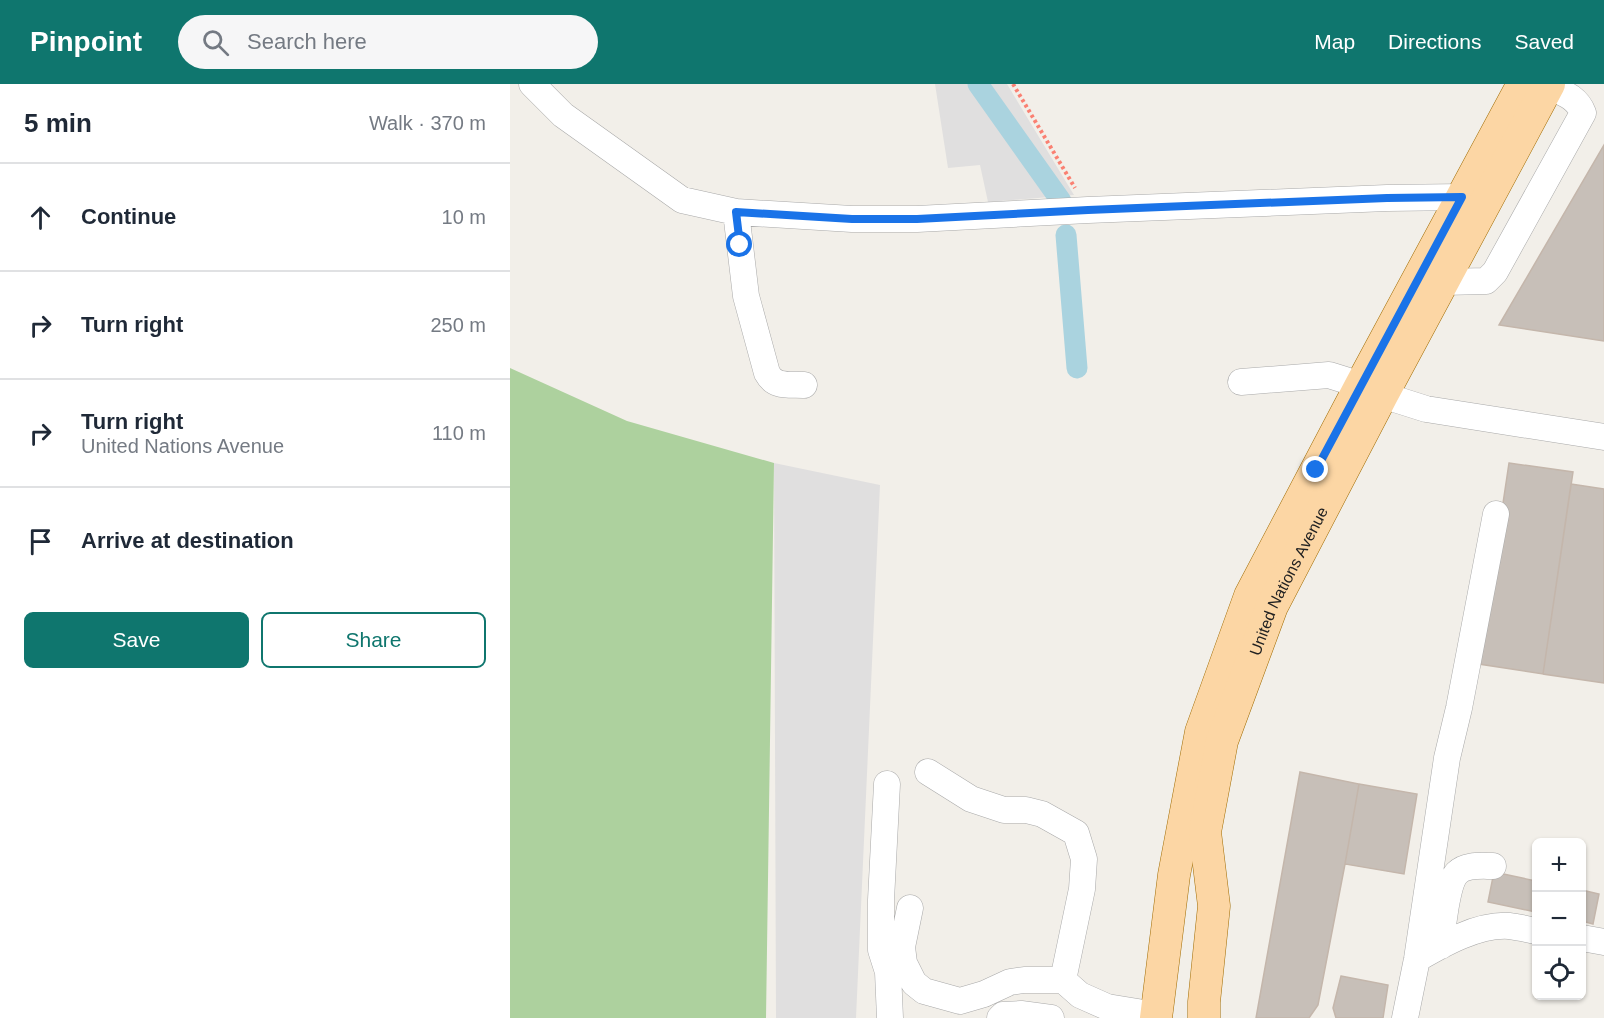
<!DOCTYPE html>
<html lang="en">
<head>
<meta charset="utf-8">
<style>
  body { margin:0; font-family:Arial,sans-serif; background:#f6f6f7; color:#1f2937 }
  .controls { position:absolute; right:18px; bottom:18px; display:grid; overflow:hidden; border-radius:9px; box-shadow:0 2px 4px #0004 }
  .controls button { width:54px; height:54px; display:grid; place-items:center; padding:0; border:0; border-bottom:2px solid #e0e1e3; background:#fff; color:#1f2937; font:30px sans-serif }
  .stop { position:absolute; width:18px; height:18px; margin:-14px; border:4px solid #1a73e8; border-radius:50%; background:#fff }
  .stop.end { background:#1a73e8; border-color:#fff; box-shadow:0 2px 6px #0008 }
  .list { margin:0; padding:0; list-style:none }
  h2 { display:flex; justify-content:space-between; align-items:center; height:78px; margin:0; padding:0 24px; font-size:26px }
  h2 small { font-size:20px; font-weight:400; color:#747a83 }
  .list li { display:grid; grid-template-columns:39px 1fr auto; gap:18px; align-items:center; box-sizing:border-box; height:108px; padding:0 24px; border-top:2px solid #e0e1e3 }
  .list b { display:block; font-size:22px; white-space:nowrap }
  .list p { margin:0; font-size:20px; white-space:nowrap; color:#747a83 }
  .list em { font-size:20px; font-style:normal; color:#747a83 }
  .actions { display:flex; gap:12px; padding:18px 24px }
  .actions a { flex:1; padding:14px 0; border:2px solid #0f766e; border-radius:9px; text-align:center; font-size:21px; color:#0f766e }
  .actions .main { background:#0f766e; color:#fff }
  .icon { flex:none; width:33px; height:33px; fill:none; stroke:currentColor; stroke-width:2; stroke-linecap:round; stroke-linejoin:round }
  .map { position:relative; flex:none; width:1094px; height:934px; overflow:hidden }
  header { display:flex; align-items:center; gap:36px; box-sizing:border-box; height:84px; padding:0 30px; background:#0f766e; color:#fff }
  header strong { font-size:28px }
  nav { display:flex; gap:33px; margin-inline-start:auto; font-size:21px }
  .search { width:420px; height:54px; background:#f6f6f7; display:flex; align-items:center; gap:15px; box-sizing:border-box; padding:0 21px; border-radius:33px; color:#747a83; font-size:22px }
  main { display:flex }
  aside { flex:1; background:#fff }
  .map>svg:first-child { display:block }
  .residential { fill:#e0dfdf }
  .forest { fill:#add19e }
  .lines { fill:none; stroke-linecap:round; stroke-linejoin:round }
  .canal { stroke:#aad3df; stroke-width:21 }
  .building { fill:#c7bfb8; stroke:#c4b6ab; stroke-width:1.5 }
  .minor-casing { stroke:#a9a9a9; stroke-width:27 }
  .major-casing { stroke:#a06b00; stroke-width:33 }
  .path { stroke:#fa8072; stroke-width:4; stroke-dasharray:3 3; stroke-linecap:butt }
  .minor { stroke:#fff; stroke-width:26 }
  .major { stroke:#fcd6a4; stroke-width:32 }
  .route { stroke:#1a73e8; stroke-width:8 }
  .labels { text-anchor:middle; stroke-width:4.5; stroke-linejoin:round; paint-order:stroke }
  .street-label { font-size:16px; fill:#222; stroke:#fff }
</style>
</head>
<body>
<header>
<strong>Pinpoint</strong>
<div class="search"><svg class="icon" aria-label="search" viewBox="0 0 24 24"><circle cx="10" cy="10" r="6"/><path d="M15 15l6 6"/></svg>Search here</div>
<nav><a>Map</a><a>Directions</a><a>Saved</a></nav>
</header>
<main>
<aside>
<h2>5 min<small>Walk · 370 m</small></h2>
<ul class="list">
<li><svg class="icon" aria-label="ahead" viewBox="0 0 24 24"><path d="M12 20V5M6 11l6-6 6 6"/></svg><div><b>Continue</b></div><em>10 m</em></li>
<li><svg class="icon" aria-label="right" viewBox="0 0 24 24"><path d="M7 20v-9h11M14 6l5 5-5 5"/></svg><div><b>Turn right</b></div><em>250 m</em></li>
<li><svg class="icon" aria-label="right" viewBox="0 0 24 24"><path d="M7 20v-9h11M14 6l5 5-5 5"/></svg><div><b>Turn right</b><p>United Nations Avenue</p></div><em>110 m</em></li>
<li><svg class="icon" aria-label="arrive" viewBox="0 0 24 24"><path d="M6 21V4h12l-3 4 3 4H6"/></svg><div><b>Arrive at destination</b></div></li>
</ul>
<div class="actions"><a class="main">Save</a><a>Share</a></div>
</aside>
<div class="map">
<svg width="1094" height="934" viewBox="0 0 1094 934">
  <rect width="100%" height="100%" fill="#f2efe9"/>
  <!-- residential -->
  <path class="residential" d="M 425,0 L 497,0 L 564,111 L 478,118 L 470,81 L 438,84 Z
    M 264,379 L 370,401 L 346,934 L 266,934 Z"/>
  <!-- forest -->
  <path class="forest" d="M 0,284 L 117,337 L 264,379 L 256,934 L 0,934 Z"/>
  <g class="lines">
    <!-- canal -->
    <path class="canal" d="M 468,0 L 551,117
      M 556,151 L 567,284"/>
  </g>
  <!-- building -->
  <path class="building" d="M 1094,61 L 1094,257 L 989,241 Z
    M 999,379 L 1063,388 L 1033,590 L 969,580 Z
    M 1061,400 L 1094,405 L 1094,599 L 1033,590 Z
    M 790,688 L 849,700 L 835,780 L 808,921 L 799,934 L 746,934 Z
    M 849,700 L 907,710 L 894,790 L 835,780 Z
    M 984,788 L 1026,797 L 1026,828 L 978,818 Z
    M 1072,806 L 1089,810 L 1083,840 L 1072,837 Z
    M 831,892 L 878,901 L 873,934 L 826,934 L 823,924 Z"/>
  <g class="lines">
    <!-- minor casing -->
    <g class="minor-casing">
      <path id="minor" d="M 22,0 L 53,31 L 172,116 L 226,128 L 342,135 L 407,135 L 578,126 L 877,114 L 952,113
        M 226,128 L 236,212 L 257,289 C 265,304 279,300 294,301
        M 933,198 L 976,197 L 985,188 L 1073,29 C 1067,13 1053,9 1038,2
        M 731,298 L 819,291 L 851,301
        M 872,311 L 916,325 L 1094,353
        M 418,688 L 461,715 L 494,726 L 516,726 L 532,730 L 566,749 L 574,775 L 572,805 L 553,896 L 570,911 L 597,923 L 646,931
        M 377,700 L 371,816 L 371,866 L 378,888 L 380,934
        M 400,824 L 392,863 L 394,879 L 404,899 L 414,907 L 450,917 L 474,910 L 500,898 L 514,896 L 553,896
        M 1072,854 L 1094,858
        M 931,862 C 932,846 937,799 947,789 C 956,780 971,782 983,782
        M 907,875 C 933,860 968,840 999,842 C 1008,843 1017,845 1026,847
        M 490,934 L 493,931 L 511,930 L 541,934
        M 895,934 L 907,875 L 937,674 L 949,624 L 986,430"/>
    </g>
    <!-- major casing -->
    <g class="major-casing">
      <g id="major">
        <path d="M 646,934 L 664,791 L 691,648 L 740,512 L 851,301 L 1013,0"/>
        <path id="s1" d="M 694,934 L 694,918 L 704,822 L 695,748 L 712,657 L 762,522 L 872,311 L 1039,0"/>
      </g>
    </g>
    <!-- path -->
    <path class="path" d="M 503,0 L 565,104"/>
    <!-- minor -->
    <use href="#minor" class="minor"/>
    <!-- major -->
    <use href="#major" class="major"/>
  </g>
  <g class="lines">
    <!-- route -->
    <path class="route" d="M 230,161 L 226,128 L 342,135 L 407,135 L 578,126 L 877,114 L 952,113 L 806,386"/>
  </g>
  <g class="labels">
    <!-- street labels -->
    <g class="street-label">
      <text dy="6" stroke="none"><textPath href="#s1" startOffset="453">United Nations Avenue</textPath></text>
    </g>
  </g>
</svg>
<div class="controls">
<button>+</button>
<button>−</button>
<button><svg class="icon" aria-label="locate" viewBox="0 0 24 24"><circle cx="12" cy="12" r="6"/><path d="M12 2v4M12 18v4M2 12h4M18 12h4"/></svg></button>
</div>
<div class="stop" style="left:230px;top:161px"></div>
<div class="stop end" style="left:806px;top:386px"></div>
</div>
</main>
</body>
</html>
